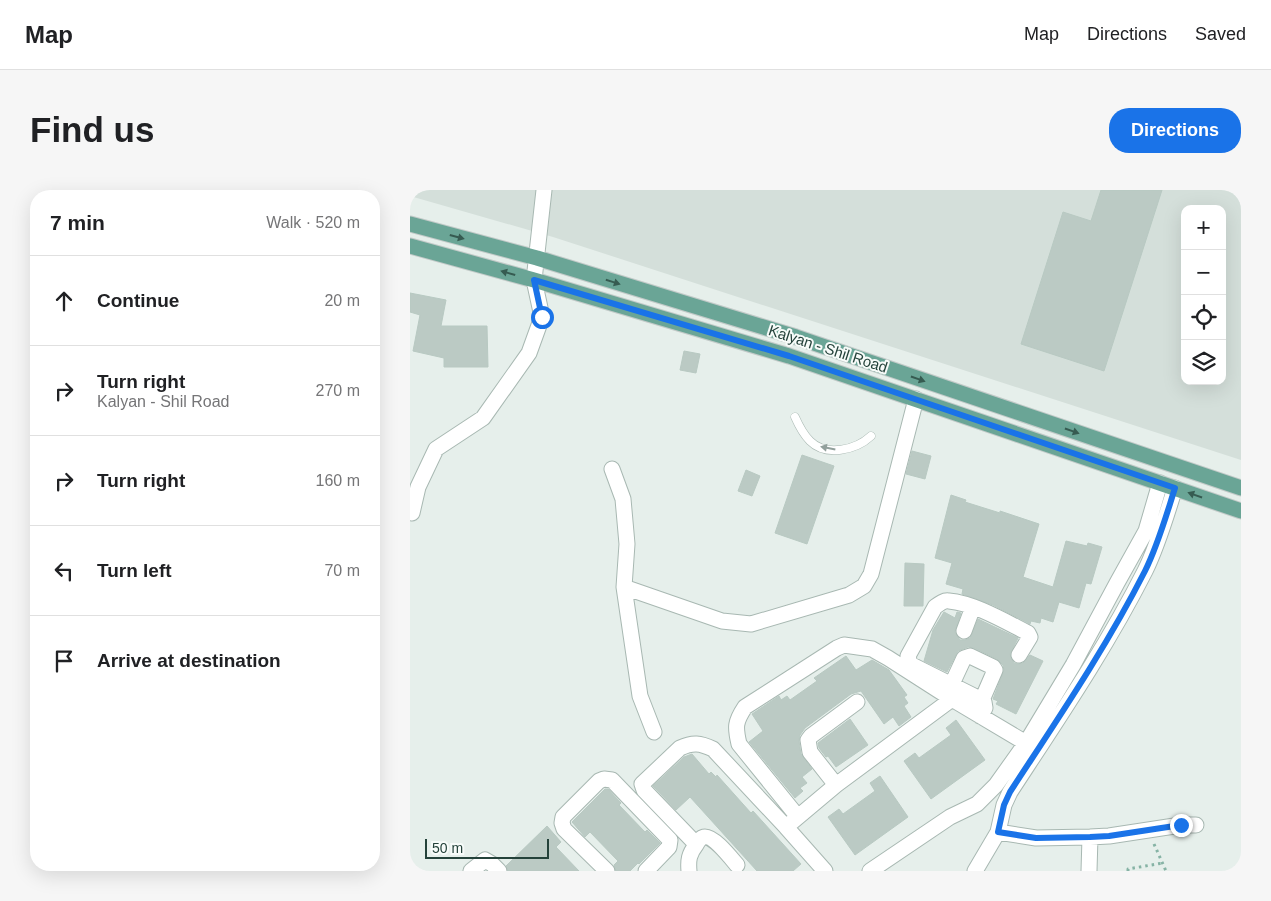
<!DOCTYPE html>
<html lang="en">
<head>
<meta charset="utf-8">
<style>
  body { margin:0; font-family:Helvetica,sans-serif; background:#f6f6f6; color:#202124 }
  .controls { position:absolute; right:15px; top:15px; display:grid; overflow:hidden; border-radius:10px; box-shadow:0 5px 20px #0002 }
  .controls button { width:45px; height:45px; display:grid; place-items:center; padding:0; border:0; border-bottom:1px solid #e0e0e0; background:#fff; color:#202124; font:25px sans-serif }
  .scale { position:absolute; left:15px; bottom:12px; width:124px; box-sizing:border-box; padding-left:5px; border:2px solid #24423a; border-top:0; font-size:14px; line-height:18px; white-space:nowrap; color:#24423a; -webkit-text-stroke:4px #f7fbf9; paint-order:stroke }
  .stop { position:absolute; width:15px; height:15px; margin:-11px; border:4px solid #1a73e8; border-radius:50%; background:#fff }
  .stop.end { background:#1a73e8; border-color:#fff; box-shadow:0 1px 5px #0008 }
  .list { margin:0; padding:0; list-style:none }
  h2 { display:flex; justify-content:space-between; align-items:center; height:65px; margin:0; padding:0 20px; font-size:21px }
  h2 small { font-size:16px; font-weight:400; color:#757577 }
  .list li { display:grid; grid-template-columns:32px 1fr auto; gap:15px; align-items:center; box-sizing:border-box; height:90px; padding:0 20px; border-top:1px solid #e0e0e0 }
  .list b { display:block; font-size:19px; white-space:nowrap }
  .list p { margin:0; font-size:16px; white-space:nowrap; color:#757577 }
  .list em { font-size:16px; font-style:normal; color:#757577 }
  .icon { flex:none; width:28px; height:28px; fill:none; stroke:currentColor; stroke-width:2; stroke-linecap:round; stroke-linejoin:round }
  .map { position:relative; flex:none; width:831px; height:681px; overflow:hidden; border-radius:20px }
  header { display:flex; align-items:center; gap:30px; box-sizing:border-box; height:70px; padding:0 25px; background:#fff; border-bottom:1px solid #e0e0e0 }
  header strong { font-size:24px }
  nav { display:flex; gap:28px; margin-inline-start:auto; font-size:18px }
  .intro { display:flex; align-items:center; justify-content:space-between; box-sizing:border-box; height:120px; padding:0 30px }
  h1 { margin:0; font-size:35px }
  .button { padding:12px 22px; border-radius:20px; background:#1a73e8; color:#fff; font-size:18px; font-weight:700 }
  main { display:flex; gap:30px; padding:0 30px }
  aside { flex:1; background:#fff; border-radius:20px; box-shadow:0 5px 20px #0002 }
  .map>svg:first-child { display:block }
  .built { fill:#d4dfda; fill-rule:evenodd }
  .building { fill:#bbcac4; stroke:#b8c9c2 }
  .lines { fill:none; stroke-linecap:round; stroke-linejoin:round }
  .lane-casing { stroke:#a8b8b2; stroke-width:9 }
  .street-casing { stroke:#a8b8b2; stroke-width:17 }
  .primary-casing { stroke:#c2cac8; stroke-width:17 }
  .path { stroke:#86b3a5; stroke-width:3; stroke-dasharray:2.5 4; stroke-linecap:butt }
  .lane { stroke:#fff; stroke-width:8 }
  .street { stroke:#fff; stroke-width:15 }
  .primary { stroke:#6aa596; stroke-width:15 }
  .oneway { fill:#365b51 }
  .oneway2 { fill:#92a09c }
  .route { stroke:#1a73e8; stroke-width:6 }
  .labels { text-anchor:middle; stroke-width:4; stroke-linejoin:round; paint-order:stroke }
  .street-label { font-size:15px; fill:#24423a; stroke:#f7fbf9 }
</style>
</head>
<body>
<header>
<strong>Map</strong>
<nav><a>Map</a><a>Directions</a><a>Saved</a></nav>
</header>
<div class="intro"><h1>Find us</h1><a class="button">Directions</a></div>
<main>
<aside>
<h2>7 min<small>Walk · 520 m</small></h2>
<ul class="list">
<li><svg class="icon" aria-label="ahead" viewBox="0 0 24 24"><path d="M12 20V5M6 11l6-6 6 6"/></svg><div><b>Continue</b></div><em>20 m</em></li>
<li><svg class="icon" aria-label="right" viewBox="0 0 24 24"><path d="M7 20v-9h11M14 6l5 5-5 5"/></svg><div><b>Turn right</b><p>Kalyan - Shil Road</p></div><em>270 m</em></li>
<li><svg class="icon" aria-label="right" viewBox="0 0 24 24"><path d="M7 20v-9h11M14 6l5 5-5 5"/></svg><div><b>Turn right</b></div><em>160 m</em></li>
<li><svg class="icon" aria-label="left" viewBox="0 0 24 24"><path d="M17 20v-9H6M10 6l-5 5 5 5"/></svg><div><b>Turn left</b></div><em>70 m</em></li>
<li><svg class="icon" aria-label="arrive" viewBox="0 0 24 24"><path d="M6 21V4h12l-3 4 3 4H6"/></svg><div><b>Arrive at destination</b></div></li>
</ul>
</aside>
<div class="map">
<svg width="831" height="681" viewBox="0 0 831 681">
  <rect width="100%" height="100%" fill="#e6efeb"/>
  <!-- built -->
  <path class="built" d="M 0,0 L 831,0 L 831,270 L 143,47 L 0,6 ZM 775,19 L 812,19 L 812,191 L 775,191 Z"/>
  <!-- building -->
  <path class="building" d="M 691,0 L 752,0 L 694,181 L 611,154 L 653,22 L 681,31 Z
    M 0,103 L 36,110 L 31,136 L 77,136 L 78,177 L 34,177 L 34,168 L 3,161 L 10,125 L 0,122 Z
    M 274,161 L 290,164 L 286,183 L 270,180 Z
    M 502,261 L 521,266 L 515,289 L 496,284 Z
    M 392,265 L 424,276 L 397,354 L 365,343 Z
    M 336,280 L 350,286 L 342,306 L 328,301 Z
    M 541,305 L 556,310 L 555,312 L 590,323 L 590,321 L 629,334 L 613,387 L 643,397 L 656,351 L 677,356 L 678,353 L 692,357 L 681,394 L 676,393 L 669,418 L 649,412 L 643,432 L 631,428 L 630,433 L 621,431 L 620,434 L 583,415 L 552,404 L 553,399 L 536,394 L 542,373 L 525,368 Z
    M 495,373 L 514,374 L 513,416 L 494,416 Z
    M 534,422 L 545,428 L 547,422 L 551,423 L 545,442 L 550,450 L 555,450 L 560,448 L 568,429 L 608,448 L 600,464 L 604,473 L 608,474 L 613,473 L 620,465 L 633,471 L 606,524 L 586,514 L 588,511 L 583,509 L 594,480 L 593,475 L 587,469 L 564,458 L 558,457 L 548,461 L 537,482 L 514,471 L 523,440 Z
    M 436,466 L 446,480 L 462,470 L 479,480 L 497,505 L 494,507 L 498,513 L 494,516 L 501,527 L 489,536 L 483,527 L 474,534 L 451,501 L 441,504 L 395,538 L 390,545 L 389,551 L 391,564 L 402,579 L 392,587 L 397,593 L 390,598 L 393,601 L 385,608 L 339,552 L 353,541 L 342,524 L 369,506 L 371,510 L 377,506 L 380,510 L 407,491 L 404,488 Z
    M 440,529 L 458,555 L 426,577 L 418,566 L 416,567 L 409,558 L 408,553 Z
    M 546,530 L 575,570 L 521,609 L 494,571 L 505,563 L 509,568 L 541,545 L 536,538 Z
    M 282,564 L 299,584 L 301,582 L 306,587 L 307,585 L 341,623 L 343,621 L 391,674 L 383,681 L 347,681 L 280,607 L 266,620 L 243,596 L 274,567 Z
    M 470,586 L 498,627 L 445,665 L 418,627 L 429,619 L 433,624 L 465,601 L 460,593 Z
    M 195,599 L 198,599 L 211,613 L 209,615 L 235,642 L 237,640 L 250,653 L 229,674 L 228,673 L 220,681 L 206,681 L 204,675 L 208,671 L 180,642 L 175,647 L 162,632 Z
    M 137,636 L 151,652 L 146,657 L 169,681 L 98,681 L 96,676 Z"/>
  <g class="lines">
    <!-- lane casing -->
    <g class="lane-casing">
      <path id="lane" d="M 385,227 C 389,236 393,244 400,251 C 416,267 446,260 461,246"/>
    </g>
    <!-- street casing -->
    <g class="street-casing">
      <path id="street" d="M 202,279 L 213,309 L 217,354 L 214,397 L 230,506 L 244,542
        M 2,323 L 8,297 L 26,259 L 73,228 L 119,163 L 132,127 L 124,90 L 134,0
        M 214,397 L 312,431 L 341,434 L 439,405 L 454,396 L 461,384 L 506,209
        M 554,441 L 563,417
        M 541,496 L 554,468 L 560,466 L 583,477 L 585,480 L 572,510
        M 570,526 L 575,518 L 574,512 L 572,510 L 500,474 L 498,466 L 525,417 C 529,414 534,410 539,411 C 564,413 596,432 618,443 L 620,447 L 609,465
        M 426,595 L 400,562 L 398,550 L 401,546 L 447,512
        M 388,627 L 329,554 C 325,537 325,532 335,517 L 427,458 L 434,455 L 462,459 L 478,468 L 542,509
        M 376,637 L 415,681
        M 588,642 L 626,648 L 680,647 L 699,646 L 771,635 L 786,635
        M 286,654 L 234,600 L 232,594 L 270,558 C 283,552 290,553 303,559 L 376,637 L 426,595 L 542,509 L 616,553
        M 61,681 L 75,670 L 82,674 L 89,681
        M 197,681 L 154,639 L 152,633 L 153,627 L 189,591 L 194,589 L 202,590 L 260,650 L 259,657 L 236,681
        M 279,681 C 278,670 279,664 286,655 C 288,651 290,648 294,647 C 303,645 321,668 327,675
        M 460,681 L 540,627 L 567,614 L 586,595 L 616,553 L 663,475 L 707,393 L 736,341 L 750,293
        M 565,681 L 588,642 L 594,615 L 600,602 C 647,530 696,458 735,381 C 748,355 756,326 765,298
        M 679,681 L 680,647"/>
    </g>
    <!-- primary casing -->
    <g class="primary-casing">
      <path id="primary" d="M 0,34 L 127,68 L 386,147 L 831,298
        M 0,56 L 124,90 L 379,166 L 831,321"/>
    </g>
    <!-- path -->
    <path class="path" d="M 744,654 L 756,681
      M 718,681 L 718,679 L 753,673"/>
    <!-- lane -->
    <use href="#lane" class="lane"/>
    <!-- street -->
    <use href="#street" class="street"/>
    <!-- primary -->
    <use href="#primary" class="primary"/>
  </g>
  <!-- one-way arrows -->
  <defs><path id="oneway-solid" d="M-6-.8H1V-3.2L6.5 0L1 3.2V.8H-6Z" transform="scale(1.25)"/></defs>
  <g class="oneway">
    <use href="#oneway-solid" transform="translate(47 47) rotate(15)"/>
    <use href="#oneway-solid" transform="translate(98 83) rotate(-164)"/>
    <use href="#oneway-solid" transform="translate(203 92) rotate(17)"/>
    <use href="#oneway-solid" transform="translate(508 189) rotate(19)"/>
    <use href="#oneway-solid" transform="translate(662 241) rotate(19)"/>
    <use href="#oneway-solid" transform="translate(785 305) rotate(-161)"/>
  </g>
  <use class="oneway2" href="#oneway-solid" transform="translate(418 258) rotate(-169)"/>
  <g class="lines">
    <!-- route -->
    <path class="route" d="M 132,127 L 124,90 L 379,166 L 765,298 C 756,326 748,355 735,381 C 696,458 647,530 600,602 L 594,615 L 588,642 L 626,648 L 680,647 L 699,646 L 771,635"/>
  </g>
  <g class="labels">
    <!-- street labels -->
    <g class="street-label">
      <text transform="translate(418 159) rotate(18)" y="5">Kalyan - Shil Road</text>
    </g>
  </g>
</svg>
<div class="controls">
<button>+</button>
<button>−</button>
<button><svg class="icon" aria-label="locate" viewBox="0 0 24 24"><circle cx="12" cy="12" r="6"/><path d="M12 2v4M12 18v4M2 12h4M18 12h4"/></svg></button>
<button><svg class="icon" aria-label="layers" viewBox="0 0 24 24"><path d="M12 4l9 5-9 5-9-5zM3 14l9 5 9-5"/></svg></button>
</div>
<div class="scale">50 m</div>
<div class="stop" style="left:132px;top:127px"></div>
<div class="stop end" style="left:771px;top:635px"></div>
</div>
</main>
</body>
</html>
